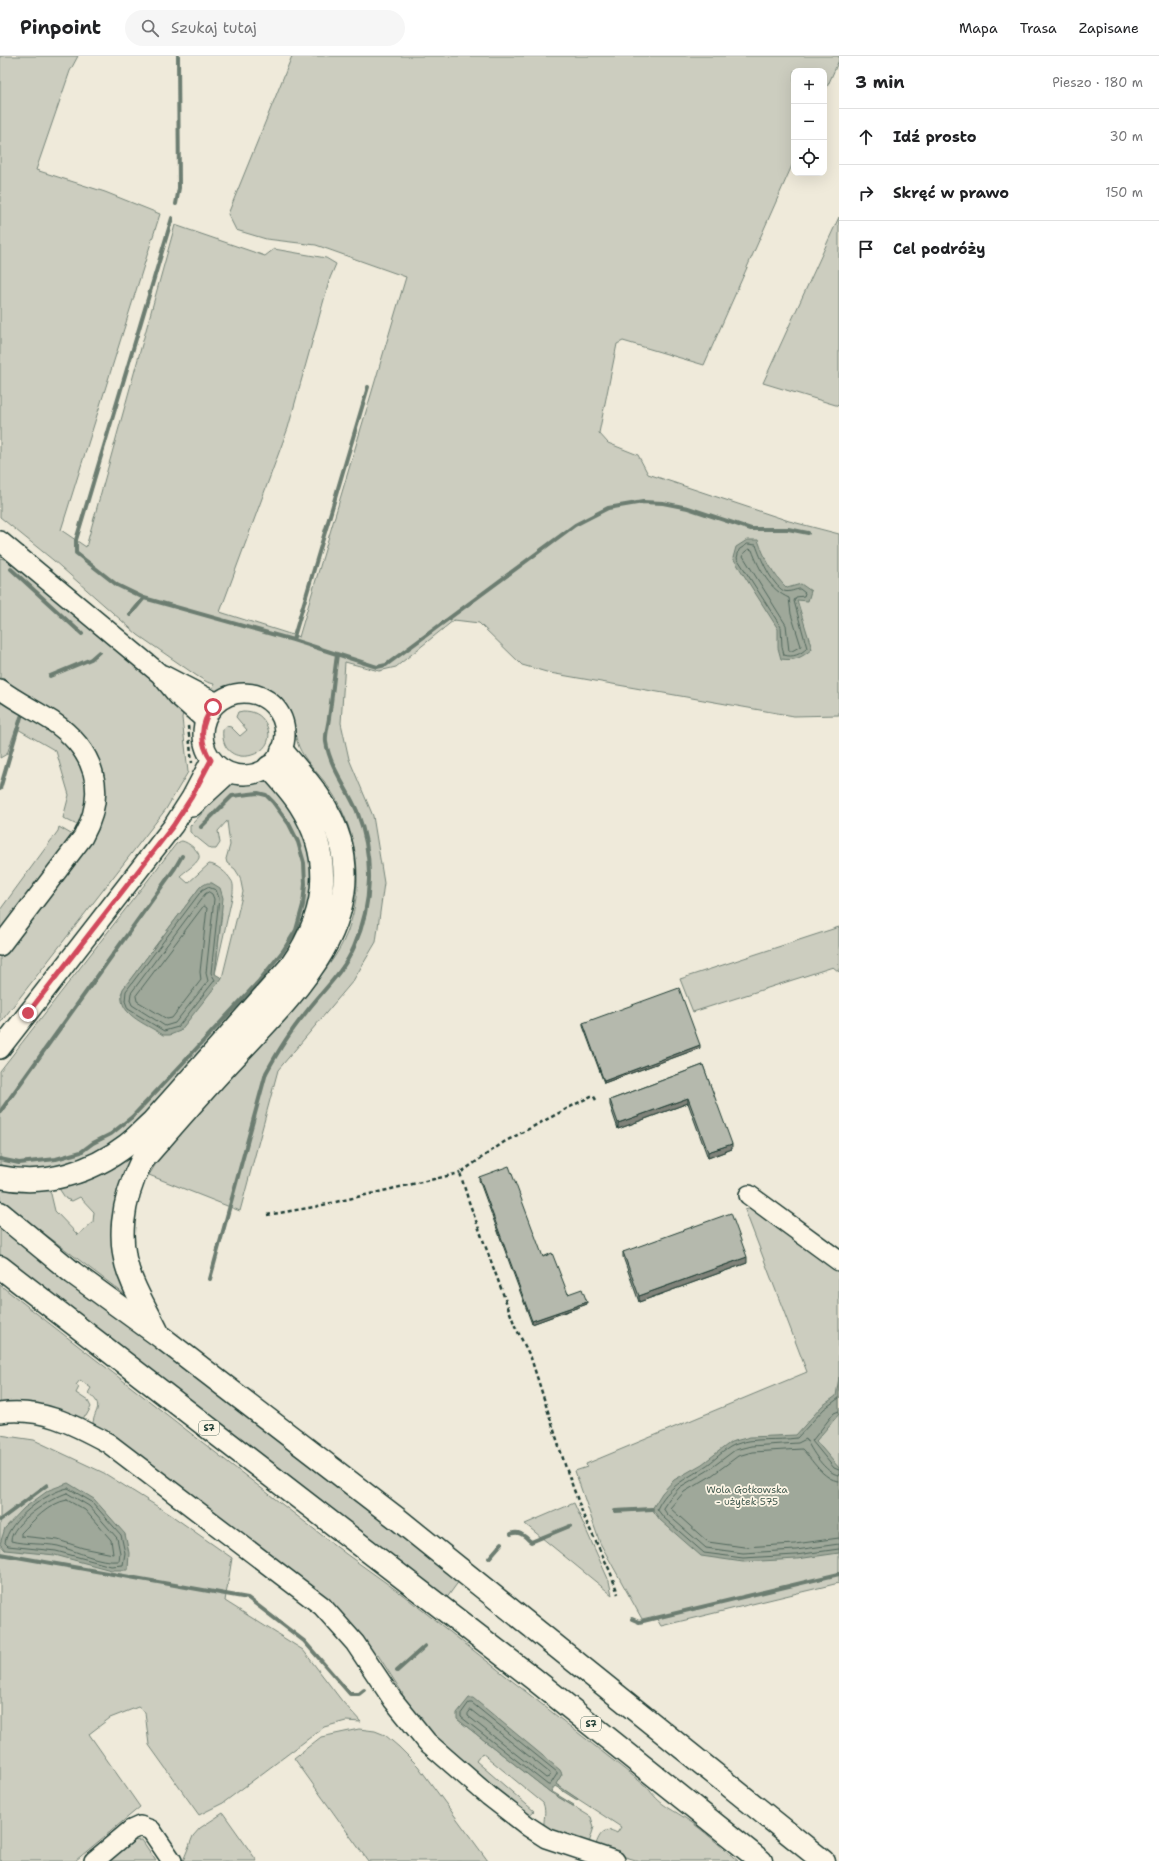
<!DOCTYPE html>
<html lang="pl">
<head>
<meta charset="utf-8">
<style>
  body { margin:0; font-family:"Shantell Sans",sans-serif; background:#f6f6f6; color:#202124 }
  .controls { position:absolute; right:12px; top:12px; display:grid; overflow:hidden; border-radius:8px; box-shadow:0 4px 16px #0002 }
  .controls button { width:36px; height:36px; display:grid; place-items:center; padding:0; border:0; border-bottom:1px solid #e0e0e0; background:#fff; color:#202124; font:20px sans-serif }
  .stop { position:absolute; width:12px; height:12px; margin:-9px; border:3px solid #d1495b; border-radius:50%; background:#fff }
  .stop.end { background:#d1495b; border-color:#fff; box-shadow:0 1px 4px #0008 }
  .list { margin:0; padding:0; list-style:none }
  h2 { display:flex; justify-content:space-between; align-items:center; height:52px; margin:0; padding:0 16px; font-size:17px }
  h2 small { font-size:13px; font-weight:400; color:#757577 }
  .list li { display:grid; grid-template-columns:26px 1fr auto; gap:12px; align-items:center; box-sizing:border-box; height:56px; padding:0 16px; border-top:1px solid #e0e0e0 }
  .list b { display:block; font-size:15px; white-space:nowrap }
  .list em { font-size:13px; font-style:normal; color:#757577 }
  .icon { flex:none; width:22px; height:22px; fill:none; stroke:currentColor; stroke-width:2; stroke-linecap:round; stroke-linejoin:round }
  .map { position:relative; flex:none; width:839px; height:1805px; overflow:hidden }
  header { display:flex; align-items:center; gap:24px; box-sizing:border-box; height:56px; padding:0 20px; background:#fff; border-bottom:1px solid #e0e0e0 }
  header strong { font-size:19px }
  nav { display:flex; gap:22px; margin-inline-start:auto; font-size:14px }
  .search { width:280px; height:36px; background:#f6f6f6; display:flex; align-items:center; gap:10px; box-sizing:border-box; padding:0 14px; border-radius:22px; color:#757577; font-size:15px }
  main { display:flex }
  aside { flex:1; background:#fff }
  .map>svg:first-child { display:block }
  .green { fill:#cccdbf; stroke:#76857a }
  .water { fill:#9fa89a; stroke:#6c7d71 }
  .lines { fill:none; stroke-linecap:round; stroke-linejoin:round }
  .shore { stroke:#52685d; stroke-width:1 }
  .stream { stroke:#6c7d71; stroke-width:4 }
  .minor-casing { stroke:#1f3d34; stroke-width:22 }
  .highway-casing { stroke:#1f3d34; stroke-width:25 }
  .path { stroke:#1f3d34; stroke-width:2.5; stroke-dasharray:4 3; stroke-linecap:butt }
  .minor { stroke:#fcf5e5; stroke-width:19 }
  .highway { stroke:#fcf5e5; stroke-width:22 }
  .wall { fill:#9c9f95; stroke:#1f3d34 }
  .shaded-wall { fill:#7f8279; stroke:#1f3d34 }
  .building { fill:#b5b9ad; stroke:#1f3d34 }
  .route { stroke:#d1495b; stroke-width:5 }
  .labels { text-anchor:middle; stroke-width:3.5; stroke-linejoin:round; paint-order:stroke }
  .shield { fill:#fcf5e5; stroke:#617469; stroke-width:1 }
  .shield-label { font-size:9px; font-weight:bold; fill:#1f3d34 }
  .park-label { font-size:10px; fill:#425a50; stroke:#fcf5e5 }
</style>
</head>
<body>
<header>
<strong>Pinpoint</strong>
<div class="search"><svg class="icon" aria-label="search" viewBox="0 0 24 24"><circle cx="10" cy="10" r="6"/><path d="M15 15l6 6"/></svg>Szukaj tutaj</div>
<nav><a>Mapa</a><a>Trasa</a><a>Zapisane</a></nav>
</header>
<main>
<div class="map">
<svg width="839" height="1805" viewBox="0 0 839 1805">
  <rect width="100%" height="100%" fill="#efeada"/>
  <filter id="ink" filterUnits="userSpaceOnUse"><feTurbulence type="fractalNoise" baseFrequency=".025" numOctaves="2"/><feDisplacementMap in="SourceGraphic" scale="8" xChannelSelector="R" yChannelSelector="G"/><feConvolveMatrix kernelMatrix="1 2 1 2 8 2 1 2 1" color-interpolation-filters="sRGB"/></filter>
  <g filter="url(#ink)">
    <!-- green -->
    <path class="green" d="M 0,0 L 78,0 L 70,15 L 36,114 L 105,136 L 160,158 L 61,474 L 86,491 L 175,169 L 265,200 L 274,193 L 326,202 L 336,208 L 330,222 L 288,372 L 220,556 L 299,581 L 406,221 L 316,189 L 266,183 L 236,174 L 228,158 L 292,0 L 839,0 L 839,4 L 824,38 L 824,15 L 794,15 L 794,105 L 704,309 L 623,285 L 617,288 L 599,377 L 608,387 L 638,399 L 648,418 L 789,465 L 839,478 L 839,659 L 794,660 L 550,617 L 522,609 L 479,567 L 454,564 L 396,611 L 379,615 L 345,606 L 341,667 L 349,703 L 373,760 L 384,827 L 376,886 L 353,925 L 278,1014 L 240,1155 L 149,1119 C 165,1091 187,1067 209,1044 C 241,1010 274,977 303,941 C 316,925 334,905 343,886 C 368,834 359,770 324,725 C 316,715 304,703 299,691 C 291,670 293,644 269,634 C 261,631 248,630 240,631 C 229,632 223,638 212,634 L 214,628 L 207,626 L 197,620 L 138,579 L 53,504 L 0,461 Z
      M 839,161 L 839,350 L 763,327 Z
      M 0,502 L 12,505 L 171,639 L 183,656 L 182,662 L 188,716 L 166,753 L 0,967 L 0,900 L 73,806 L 100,715 L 0,624 Z
      M 0,641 L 60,679 L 77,698 L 88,732 L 82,768 L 75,768 L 63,762 L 69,739 L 56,695 L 16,672 L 7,698 L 0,702 Z
      M 243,655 C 253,655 261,658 266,668 C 283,702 218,717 223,673 L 226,670 L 231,671 L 240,680 L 247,674 L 236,661 L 238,656 Z
      M 269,725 L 302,763 L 317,824 L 305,877 L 148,1061 L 102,1096 L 53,1112 L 31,1115 L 0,1109 L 0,1015 L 176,788 C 178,787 180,785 182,785 C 188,786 201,796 199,802 C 196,809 185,815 180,820 L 188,827 L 209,808 C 216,808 228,818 231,824 C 234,827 233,833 233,837 L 215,918 L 222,857 L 212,827 L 200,831 L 123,933 L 121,938 L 222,922 L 243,836 L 240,821 L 235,813 L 227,807 L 226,803 L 230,789 L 227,765 L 218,775 L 220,787 L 216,793 L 211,793 L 190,776 L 190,770 L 230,728 L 235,726 Z
      M 59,771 L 71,778 L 72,784 L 0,881 L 0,854 L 58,775 Z
      M 839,871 L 839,916 L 833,911 L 693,956 L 680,923 Z
      M 135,1095 L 131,1112 L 136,1247 L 0,1144 L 0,1132 L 47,1132 L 51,1138 L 55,1155 L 78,1179 L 93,1166 L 94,1156 L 80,1141 L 72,1145 L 66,1143 L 60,1134 L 60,1131 Z
      M 755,1151 L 839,1213 L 839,1527 L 661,1570 L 655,1560 L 642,1563 L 600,1487 L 575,1415 L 587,1411 L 586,1408 L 807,1316 L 745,1154 Z
      M 0,1170 L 459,1525 L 446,1543 L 0,1199 Z
      M 0,1229 L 346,1498 L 403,1539 L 647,1731 C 661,1750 667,1750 685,1762 C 704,1774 721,1791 738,1805 L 639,1805 L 595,1792 C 598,1780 604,1769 617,1777 L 621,1771 L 555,1728 L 562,1718 L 457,1663 L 550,1736 L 591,1761 L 594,1771 L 588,1790 L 544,1772 C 543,1763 547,1756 543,1747 L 482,1697 L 476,1705 L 534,1755 L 527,1761 L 438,1686 L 400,1640 L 403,1638 L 378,1599 L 374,1601 L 93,1371 C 92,1354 107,1351 88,1337 L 91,1332 L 80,1324 L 76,1329 L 79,1331 L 76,1337 L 88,1345 L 91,1351 L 86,1360 L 78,1364 L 0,1349 Z
      M 0,1379 L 34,1384 L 104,1417 L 171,1459 L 232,1502 L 225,1545 L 303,1594 L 342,1645 L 361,1666 L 346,1665 L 324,1671 L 223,1747 L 199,1759 L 149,1689 L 145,1656 L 138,1651 L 110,1662 L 89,1678 L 140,1751 L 75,1805 L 0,1805 Z
      M 574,1447 L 609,1525 L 612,1539 L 525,1468 Z
      M 359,1673 L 375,1675 L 385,1679 L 399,1691 L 418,1710 L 488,1805 L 368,1805 L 294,1702 L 321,1681 Z
      M 223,1757 L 257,1805 L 183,1805 L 193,1780 L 200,1772 Z
      M 142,1784 L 156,1805 L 102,1805 L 127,1785 Z"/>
    <!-- water -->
    <path class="water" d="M 747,484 L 758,484 C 764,501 773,519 787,532 L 801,528 L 811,535 L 808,545 L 797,544 L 812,593 C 801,602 795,605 781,603 L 778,592 L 778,573 L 733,502 L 736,491 Z
      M 207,827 L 212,827 L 220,832 L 223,842 L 215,918 L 222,922 L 180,975 L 170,979 L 163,979 C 145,967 115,958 123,933 L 200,831 Z
      M 839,1321 L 839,1358 L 816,1385 L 839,1412 L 839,1497 L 797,1503 L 743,1506 L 701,1500 L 660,1464 L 652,1453 L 662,1437 L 674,1424 L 702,1408 L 731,1386 L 750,1381 L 796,1379 L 822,1350 L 836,1340 Z
      M 68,1427 L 94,1443 L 125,1478 L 129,1497 L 128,1514 L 111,1514 L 55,1499 L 5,1494 L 0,1488 L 5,1472 L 24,1452 L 49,1434 Z
      M 469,1642 L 473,1642 L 560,1714 L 562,1718 L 556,1728 L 578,1743 L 577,1744 L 555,1730 L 551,1735 L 574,1749 L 573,1750 L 550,1736 L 457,1663 L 457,1657 Z"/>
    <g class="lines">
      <!-- shore -->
      <path class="shore" d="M 748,488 L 756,489 C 760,501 772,529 784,535 C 789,537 796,533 800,533 L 805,537 L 804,540 L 796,541 L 794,545 L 807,592 C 801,598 793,602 784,599 L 782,591 L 781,571 L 737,502 L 739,494 Z
        M 749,493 L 752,494 C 759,513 770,534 789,542 L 791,558 L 801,590 L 792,595 L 789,595 L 786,569 L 743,500 L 744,497 Z
        M 208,831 L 216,834 L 219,842 L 211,917 L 215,924 L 178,971 L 164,975 L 128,953 L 125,945 L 126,935 L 202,834 Z
        M 209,836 L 212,838 L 214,843 L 206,917 L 208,925 L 175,967 L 165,970 L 132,949 L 130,944 L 131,937 L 205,838 Z
        M 204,850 L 207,852 L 200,916 L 201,924 L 172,962 L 167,963 L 137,945 L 136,940 Z
        M 839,1342 L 824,1353 L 797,1382 C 777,1385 753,1381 734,1389 C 723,1394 714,1405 704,1411 C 685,1424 668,1430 657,1453 L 664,1462 L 704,1497 L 743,1502 L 796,1499 L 839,1493
        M 839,1355 L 834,1357 L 812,1385 L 834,1412 L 839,1414
        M 839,1419 C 825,1418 811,1393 806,1383 L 798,1387 L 751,1390 L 735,1394 L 707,1415 L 680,1431 L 669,1443 L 663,1452 L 667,1458 L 706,1492 L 743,1497 L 796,1494 L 839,1488
        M 839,1425 C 823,1424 812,1403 802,1393 L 752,1396 L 738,1400 L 711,1420 L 684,1436 L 670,1452 L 708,1486 L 744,1491 L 795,1488 L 839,1482
        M 68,1432 L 92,1446 L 121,1479 L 125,1497 L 123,1509 L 111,1510 L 56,1495 L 8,1490 L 5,1487 C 8,1465 46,1436 68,1432 Z
        M 67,1437 L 89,1450 L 117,1482 L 120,1497 L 119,1505 C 99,1507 77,1495 58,1490 C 43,1487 26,1489 11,1485 C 11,1467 51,1442 67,1437 Z
        M 67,1444 L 85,1454 L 111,1484 L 113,1498 L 83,1492 L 58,1484 L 21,1480 L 21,1477 C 33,1465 49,1447 67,1444 Z
        M 469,1647 L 472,1647 L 557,1716 L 557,1718 L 550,1729 L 548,1729 L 461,1661 L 461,1658 Z
        M 471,1654 L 550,1717 L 549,1721 L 546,1722 L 468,1660 L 468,1658 Z"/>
      <!-- stream -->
      <path class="stream" d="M 176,148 L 179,132 L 178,0
        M 172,162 L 76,484 L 76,497 L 117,529 L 144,542 L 293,584 L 377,611 L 386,609 L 575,469 L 608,452 L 643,446 L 663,447 L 688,452 L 751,473 L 788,473 L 808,477
        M 11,513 L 82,578
        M 130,559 L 144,542
        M 293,584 L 368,331
        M 50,620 L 91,603 L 99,596
        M 0,733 L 21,661
        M 0,1056 L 175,812 L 182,800
        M 0,1103 L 19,1107 L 56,1103 L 81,1096 L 93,1087 L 111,1078 L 132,1061 L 183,1007 L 259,925 L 283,895 L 296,874 L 303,849 L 305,828 L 304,807 L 298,786 L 289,768 L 273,746 L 266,739 L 258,737 L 232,740 L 201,771
        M 210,1223 L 266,1017 C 277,997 289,977 304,959 C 321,936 343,917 354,891 C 373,848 374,799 357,755 C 347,732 330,711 326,686 C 325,679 328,670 329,662 C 332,641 334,620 337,599
        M 615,1455 L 652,1453
        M 0,1464 L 47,1429
        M 511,1478 C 520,1474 525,1481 531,1486 L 570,1470
        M 0,1498 L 248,1542 L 304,1585 L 350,1638 L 359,1638 L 364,1634
        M 489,1502 L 502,1487
        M 632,1563 L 639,1566 L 839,1518
        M 397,1615 L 425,1590"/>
      <!-- minor casing -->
      <g class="minor-casing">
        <path id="minor" d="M 0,485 L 160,618 L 178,640 L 205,664
          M 163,619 L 217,647
          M 0,633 C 16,645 35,654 52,665 C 95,694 108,735 83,781 L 0,890
          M203 678a41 41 0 1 1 82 0a41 41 0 1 1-82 0Z
          M 192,751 L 229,717
          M 0,993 L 173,770 L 191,742 L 211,704
          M 749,1139 L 839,1205
          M 0,1357 C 40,1351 73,1368 108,1387 L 322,1550 L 355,1587 L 393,1644 L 427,1686 L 489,1740 L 529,1771 L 546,1782 L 615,1805
          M 94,1805 L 131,1774 L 140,1770 L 151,1774 L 172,1805"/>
      </g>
      <!-- highway casing -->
      <g class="highway-casing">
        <path id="highway" d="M 0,1121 C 45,1131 92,1116 127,1089 C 136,1082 144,1073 152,1066 L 290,911 C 326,860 335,804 300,749 C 291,735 280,723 269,711
          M 0,1157 L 73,1217 L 161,1281 L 399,1464 L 823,1805
          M 0,1211 L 534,1623 L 761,1805
          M 158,1277 C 150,1260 140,1244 133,1227 C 115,1188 122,1144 141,1106 C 170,1073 199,1039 229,1007 C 284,947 365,877 340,785 C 330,749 306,723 282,695"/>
      </g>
      <!-- path -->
      <path class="path" d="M 188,670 L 192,707
        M 596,1044 L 593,1039 L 504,1086 L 460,1117 L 469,1146 L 515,1270 L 531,1302 L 566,1412 L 584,1461 L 610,1515 L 618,1538
        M 267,1159 L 314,1151 L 460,1117"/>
      <!-- minor -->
      <use href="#minor" class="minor"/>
      <!-- highway -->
      <use href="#highway" class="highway"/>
    </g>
    <!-- wall -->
    <path class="wall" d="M 583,967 L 700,992 L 604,1027 L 583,970 Z
      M 703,1009 L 732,1093 L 708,1102 L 688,1047 L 618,1073 L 610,1049 L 610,1044 Z
      M 479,1121 L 543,1201 L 568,1238 L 587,1248 L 532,1268 L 479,1124 Z
      M 623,1196 L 747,1207 L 639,1246 L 623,1201 Z"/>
    <!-- shaded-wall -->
    <path class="shaded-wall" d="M 700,989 L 700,992 L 604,1027 L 604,1025 Z
      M 688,1042 L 688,1047 L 618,1073 L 618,1067 Z
      M 732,1088 L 732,1093 L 708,1102 L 708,1096 Z
      M 747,1201 L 747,1207 L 639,1246 L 639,1240 Z
      M 587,1246 L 587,1248 L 532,1268 L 532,1265 Z"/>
    <!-- building -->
    <path class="building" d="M 679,932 L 700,989 L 604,1025 L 583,967 Z
      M 703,1009 L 732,1088 L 708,1096 L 688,1042 L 618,1067 L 610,1044 Z
      M 509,1110 L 543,1201 L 552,1197 L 568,1238 L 582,1233 L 587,1246 L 532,1265 L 479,1121 Z
      M 731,1157 L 747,1201 L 639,1240 L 623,1196 Z"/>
  </g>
  <g class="lines" filter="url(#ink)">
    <!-- route -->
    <path class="route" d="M 28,957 L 173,770 L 191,742 L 211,704 C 199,687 200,667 213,651"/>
  </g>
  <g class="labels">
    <!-- shield labels -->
    <g class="shield">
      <rect x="199" y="1365" width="20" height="14" rx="3"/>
      <rect x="581" y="1661" width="20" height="14" rx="3"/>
    </g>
    <g class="shield-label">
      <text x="209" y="1375">S7</text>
      <text x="591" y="1671">S7</text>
    </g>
    <!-- park labels -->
    <g class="park-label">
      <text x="747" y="1437">Wola Gołkowska<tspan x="747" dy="12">- użytek 575</tspan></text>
    </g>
  </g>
</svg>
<div class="controls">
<button>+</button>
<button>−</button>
<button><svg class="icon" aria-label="locate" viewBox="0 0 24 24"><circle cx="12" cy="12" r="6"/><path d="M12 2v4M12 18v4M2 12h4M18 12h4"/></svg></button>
</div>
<div class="stop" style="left:213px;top:651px"></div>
<div class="stop end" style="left:28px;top:957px"></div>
</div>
<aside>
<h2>3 min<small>Pieszo · 180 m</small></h2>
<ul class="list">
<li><svg class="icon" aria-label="ahead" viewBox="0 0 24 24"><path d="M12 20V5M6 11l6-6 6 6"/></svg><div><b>Idź prosto</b></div><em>30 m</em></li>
<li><svg class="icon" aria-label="right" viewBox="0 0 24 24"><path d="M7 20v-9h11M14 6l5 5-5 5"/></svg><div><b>Skręć w prawo</b></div><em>150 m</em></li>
<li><svg class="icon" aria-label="arrive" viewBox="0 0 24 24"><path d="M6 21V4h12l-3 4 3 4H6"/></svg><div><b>Cel podróży</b></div></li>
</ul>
</aside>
</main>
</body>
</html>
